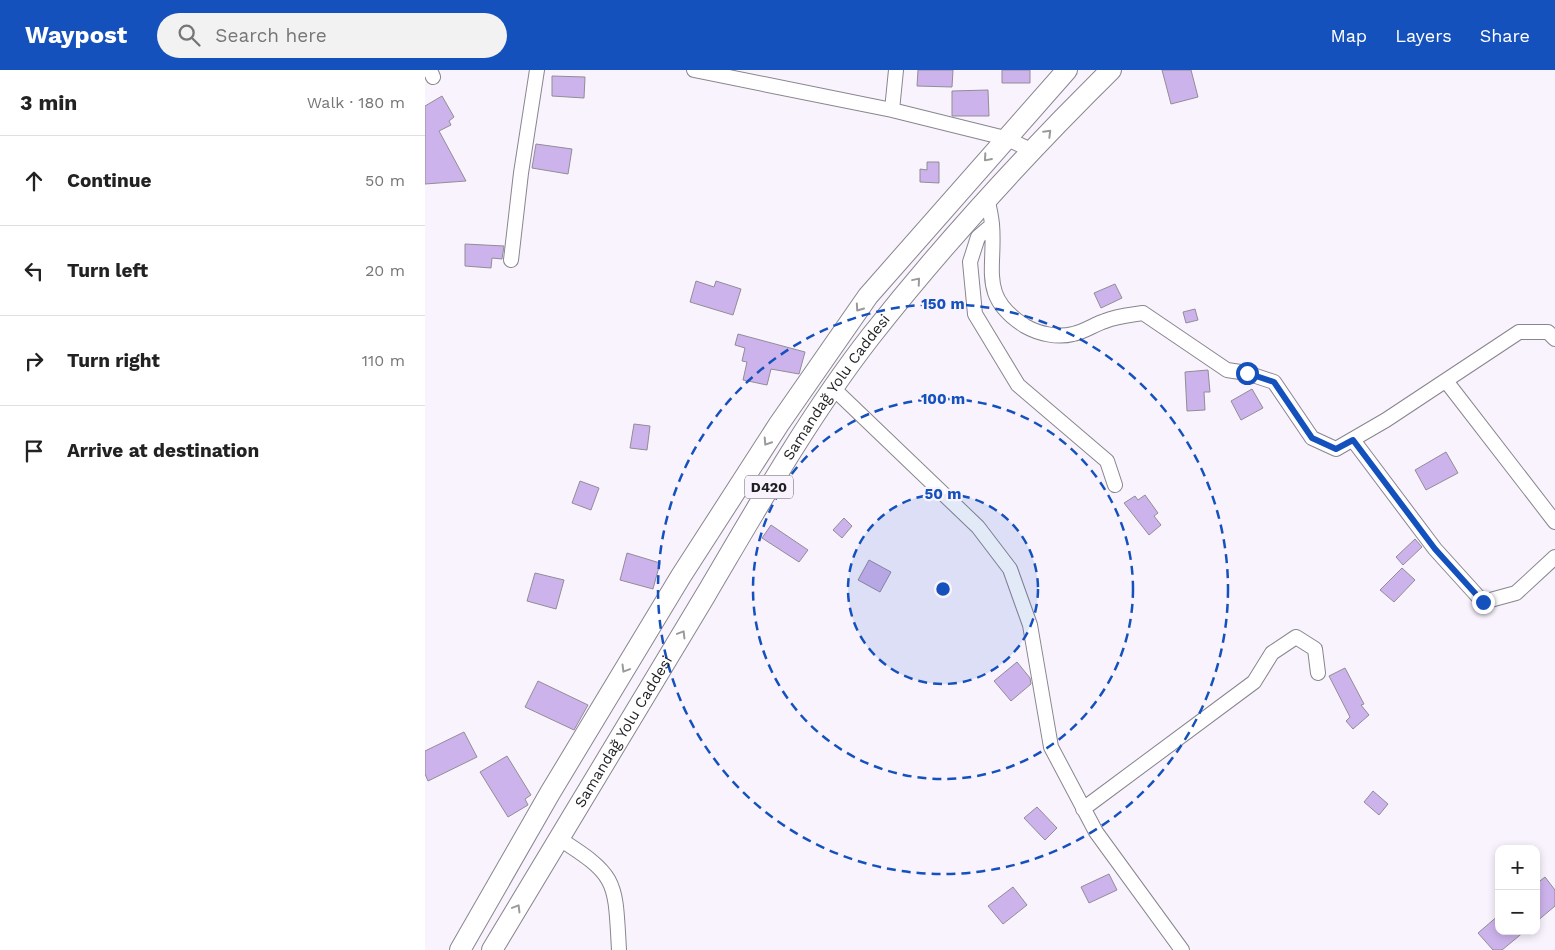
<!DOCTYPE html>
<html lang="en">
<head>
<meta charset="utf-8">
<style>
  body { margin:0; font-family:"Work Sans",sans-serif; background:#f2f2f2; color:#222 }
  .controls { position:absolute; right:15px; bottom:15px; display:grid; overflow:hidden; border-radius:10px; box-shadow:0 2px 8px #0003 }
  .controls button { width:45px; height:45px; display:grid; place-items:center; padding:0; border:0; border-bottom:1px solid #e0e0e0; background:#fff; color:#222; font:25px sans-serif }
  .stop { position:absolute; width:15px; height:15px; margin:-11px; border:4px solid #1551bd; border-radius:50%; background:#fff }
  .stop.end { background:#1551bd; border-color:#fff; box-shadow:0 1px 5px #0008 }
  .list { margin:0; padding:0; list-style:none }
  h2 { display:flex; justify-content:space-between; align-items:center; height:65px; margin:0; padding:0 20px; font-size:21px }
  h2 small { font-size:16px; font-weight:400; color:#767676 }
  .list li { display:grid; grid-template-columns:32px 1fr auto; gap:15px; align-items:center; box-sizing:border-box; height:90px; padding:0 20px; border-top:1px solid #e0e0e0 }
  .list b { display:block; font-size:19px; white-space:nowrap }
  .list em { font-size:16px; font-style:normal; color:#767676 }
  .icon { flex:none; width:28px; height:28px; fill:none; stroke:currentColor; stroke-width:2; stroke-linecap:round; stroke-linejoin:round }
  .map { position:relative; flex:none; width:1130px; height:880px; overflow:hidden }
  header { display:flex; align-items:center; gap:30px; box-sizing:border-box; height:70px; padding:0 25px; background:#1551bd; color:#fff }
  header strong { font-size:24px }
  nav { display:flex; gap:28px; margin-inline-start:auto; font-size:18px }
  .search { width:350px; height:45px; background:#f2f2f2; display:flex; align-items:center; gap:12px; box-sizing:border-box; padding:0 18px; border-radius:28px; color:#767676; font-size:19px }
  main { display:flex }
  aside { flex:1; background:#fff }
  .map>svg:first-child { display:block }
  .building { fill:#cdb3eb; stroke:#918d96 }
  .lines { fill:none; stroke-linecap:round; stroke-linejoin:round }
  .minor-casing { stroke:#89858e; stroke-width:16 }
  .highway-casing { stroke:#89858e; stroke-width:22 }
  .minor { stroke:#fff; stroke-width:14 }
  .highway { stroke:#fff; stroke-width:20 }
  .oneway { stroke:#9a9a9b }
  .route { stroke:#1551bd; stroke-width:6 }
  .ring { fill:none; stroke:#1551bd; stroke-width:2.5; stroke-dasharray:9 6 }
  .labels { text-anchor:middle; stroke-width:4.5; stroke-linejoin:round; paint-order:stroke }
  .shield { fill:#f8f3fd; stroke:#605e63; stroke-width:1 }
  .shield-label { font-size:14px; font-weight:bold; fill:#1f1e21 }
  .street-label { font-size:15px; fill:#1f1e21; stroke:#f8f3fd }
  .centre { fill:#1551bd; stroke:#f8f3fd; stroke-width:2.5 }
  .ring-label { font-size:15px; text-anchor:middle; font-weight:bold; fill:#1551bd; stroke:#f8f3fd; stroke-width:4.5; stroke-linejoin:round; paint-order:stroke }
</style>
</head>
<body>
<header>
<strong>Waypost</strong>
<div class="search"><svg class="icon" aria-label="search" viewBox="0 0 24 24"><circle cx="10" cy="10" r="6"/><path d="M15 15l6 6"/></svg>Search here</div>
<nav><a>Map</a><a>Layers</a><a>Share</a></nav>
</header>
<main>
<aside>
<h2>3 min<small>Walk · 180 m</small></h2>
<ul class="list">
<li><svg class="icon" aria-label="ahead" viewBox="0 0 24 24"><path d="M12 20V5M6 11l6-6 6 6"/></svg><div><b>Continue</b></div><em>50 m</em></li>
<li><svg class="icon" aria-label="left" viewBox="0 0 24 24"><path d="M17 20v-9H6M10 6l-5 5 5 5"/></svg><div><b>Turn left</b></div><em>20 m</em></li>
<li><svg class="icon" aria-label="right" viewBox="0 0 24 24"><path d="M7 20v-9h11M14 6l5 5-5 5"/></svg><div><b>Turn right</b></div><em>110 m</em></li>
<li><svg class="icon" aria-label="arrive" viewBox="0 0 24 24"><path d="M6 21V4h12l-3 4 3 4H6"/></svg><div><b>Arrive at destination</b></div></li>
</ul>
</aside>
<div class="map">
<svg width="1130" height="880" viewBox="0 0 1130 880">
  <rect width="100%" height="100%" fill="#f8f3fd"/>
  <!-- building -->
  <path class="building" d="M 493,0 L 528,0 L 527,17 L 492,16 Z
    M 577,0 L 605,0 L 605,13 L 577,13 Z
    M 737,0 L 766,0 L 773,27 L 746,34 Z
    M 127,6 L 160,7 L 159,28 L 127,26 Z
    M 563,20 L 564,46 L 527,46 L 527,21 Z
    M 17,26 L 29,47 L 24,51 L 26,55 L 14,61 L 41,111 L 0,114 L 0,36 Z
    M 111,74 L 147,79 L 143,104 L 107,98 Z
    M 502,92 L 514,92 L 514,113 L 495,112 L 495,99 L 502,100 Z
    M 40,174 L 79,176 L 77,189 L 67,188 L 66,198 L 40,196 Z
    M 271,211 L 289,217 L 291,211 L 316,219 L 308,245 L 265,232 Z
    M 690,214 L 697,228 L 676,238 L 669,223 Z
    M 770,239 L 773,250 L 761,253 L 758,242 Z
    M 313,264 L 380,282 L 374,304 L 346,299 L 342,315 L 318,310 L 322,292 L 317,291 L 320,278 L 310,275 Z
    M 783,300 L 785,322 L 779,322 L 780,340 L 762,341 L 760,302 Z
    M 827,319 L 838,338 L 816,350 L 806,331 Z
    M 209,354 L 225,356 L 222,380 L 205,378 Z
    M 1021,382 L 1033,403 L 1001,420 L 990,400 Z
    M 155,411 L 174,418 L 166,440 L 147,433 Z
    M 720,425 L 733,443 L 729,446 L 736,455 L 724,465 L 699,433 L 710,426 L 713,430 Z
    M 419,448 L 427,456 L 417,468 L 408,460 Z
    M 346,455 L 383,480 L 374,492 L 337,468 Z
    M 990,469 L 997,477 L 978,495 L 971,487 Z
    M 202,483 L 235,493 L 228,519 L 195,510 Z
    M 444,490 L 466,502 L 455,522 L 433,510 Z
    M 977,498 L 990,510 L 969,532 L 955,520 Z
    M 110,503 L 139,510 L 131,539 L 102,531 Z
    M 592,592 L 605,608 L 606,614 L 586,631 L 569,611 Z
    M 920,598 L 939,634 L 936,635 L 944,645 L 928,659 L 921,651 L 925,647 L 904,606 Z
    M 113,611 L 163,635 L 149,660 L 100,637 Z
    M 39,662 L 52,687 L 3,711 L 0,704 L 0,681 Z
    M 82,686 L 106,725 L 100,729 L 103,735 L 83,747 L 55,702 Z
    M 948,721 L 963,734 L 954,745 L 939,732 Z
    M 612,737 L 632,758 L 620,770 L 599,748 Z
    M 684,804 L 692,820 L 664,833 L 656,817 Z
    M 1120,807 L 1130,820 L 1130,836 L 1111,852 L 1111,814 Z
    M 588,817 L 602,835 L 578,854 L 563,836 Z
    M 1074,845 L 1074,861 L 1100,861 L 1077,880 L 1068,880 L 1053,863 Z"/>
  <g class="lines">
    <!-- minor casing -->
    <g class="minor-casing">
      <path id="minor" d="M 5,0 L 8,7
        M 269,0 L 467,40 L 580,68 L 606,80
        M 467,40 L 471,0
        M 562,128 C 564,136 566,145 567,154 C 571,199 553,226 600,256 C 614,264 633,268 648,264 C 659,262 670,254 680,251 C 692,246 706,245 718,243 L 802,300 L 822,303 L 849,312 L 887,368 L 911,379 L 961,350 L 1094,262 L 1123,262 L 1130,269
        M 567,155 L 553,167 L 545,192 L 550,244 L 593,315 L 682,391 L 690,415
        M 86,190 L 96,103 L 112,0
        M 1021,311 L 1130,452
        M 409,319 L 553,457 L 585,499 L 605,555 L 626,677 L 671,762 L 757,880
        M 928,370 L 1010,479 L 1058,532 L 1091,523 L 1130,487
        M 658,739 L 829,612 L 847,583 L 871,567 L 890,579 L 893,603
        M 133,768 C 193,806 190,810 194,880"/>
    </g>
    <!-- highway casing -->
    <g class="highway-casing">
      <g id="highway">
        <path d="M 35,880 L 125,723 L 256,506 L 354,354 L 443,226 L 642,0"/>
        <path id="s1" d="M 67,880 C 137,762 209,645 280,526 C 332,438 383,347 446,266 C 520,172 601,84 686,0"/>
      </g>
    </g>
    <!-- minor -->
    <use href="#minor" class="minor"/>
    <!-- highway -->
    <use href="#highway" class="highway"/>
  </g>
  <!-- one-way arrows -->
  <defs><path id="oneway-chevron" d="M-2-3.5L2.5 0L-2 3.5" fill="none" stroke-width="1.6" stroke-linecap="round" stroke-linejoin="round" transform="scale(1.25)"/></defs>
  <g class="oneway">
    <use href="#oneway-chevron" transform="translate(623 63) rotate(-45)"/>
    <use href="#oneway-chevron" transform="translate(562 88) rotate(131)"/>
    <use href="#oneway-chevron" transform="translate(492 211) rotate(-50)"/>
    <use href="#oneway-chevron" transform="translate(434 238) rotate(125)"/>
    <use href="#oneway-chevron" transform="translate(342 372) rotate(123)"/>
    <use href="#oneway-chevron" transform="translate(257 564) rotate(-59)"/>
    <use href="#oneway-chevron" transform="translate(200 599) rotate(121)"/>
    <use href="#oneway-chevron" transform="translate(92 838) rotate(-59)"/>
  </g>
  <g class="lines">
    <!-- route -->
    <path class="route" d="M 822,303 L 849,312 L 887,368 L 911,379 L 928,370 L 1010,479 L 1058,532"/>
  </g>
  <!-- distance rings -->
  <circle cx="518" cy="519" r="95" fill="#1551bd" fill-opacity=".12"/>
  <g class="ring">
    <circle cx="518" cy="519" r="95"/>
    <circle cx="518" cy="519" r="190"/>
    <circle cx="518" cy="519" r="285"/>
  </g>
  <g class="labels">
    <!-- shield labels -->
    <rect class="shield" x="320" y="405.5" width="48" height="23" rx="4"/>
    <g class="shield-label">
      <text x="344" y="422">D420</text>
    </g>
    <!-- street labels -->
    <g class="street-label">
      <text dy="5" stroke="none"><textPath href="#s1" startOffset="660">Samandağ Yolu Caddesi</textPath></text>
      <text dy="5" stroke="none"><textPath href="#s1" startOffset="255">Samandağ Yolu Caddesi</textPath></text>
    </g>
  </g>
  <circle cx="518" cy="519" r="8" class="centre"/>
  <g class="ring-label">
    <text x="518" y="239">150 m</text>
    <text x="518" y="334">100 m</text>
    <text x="518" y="429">50 m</text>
  </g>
</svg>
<div class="controls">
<button>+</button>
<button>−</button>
</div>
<div class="stop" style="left:822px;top:303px"></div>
<div class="stop end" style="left:1058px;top:532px"></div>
</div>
</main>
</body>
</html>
